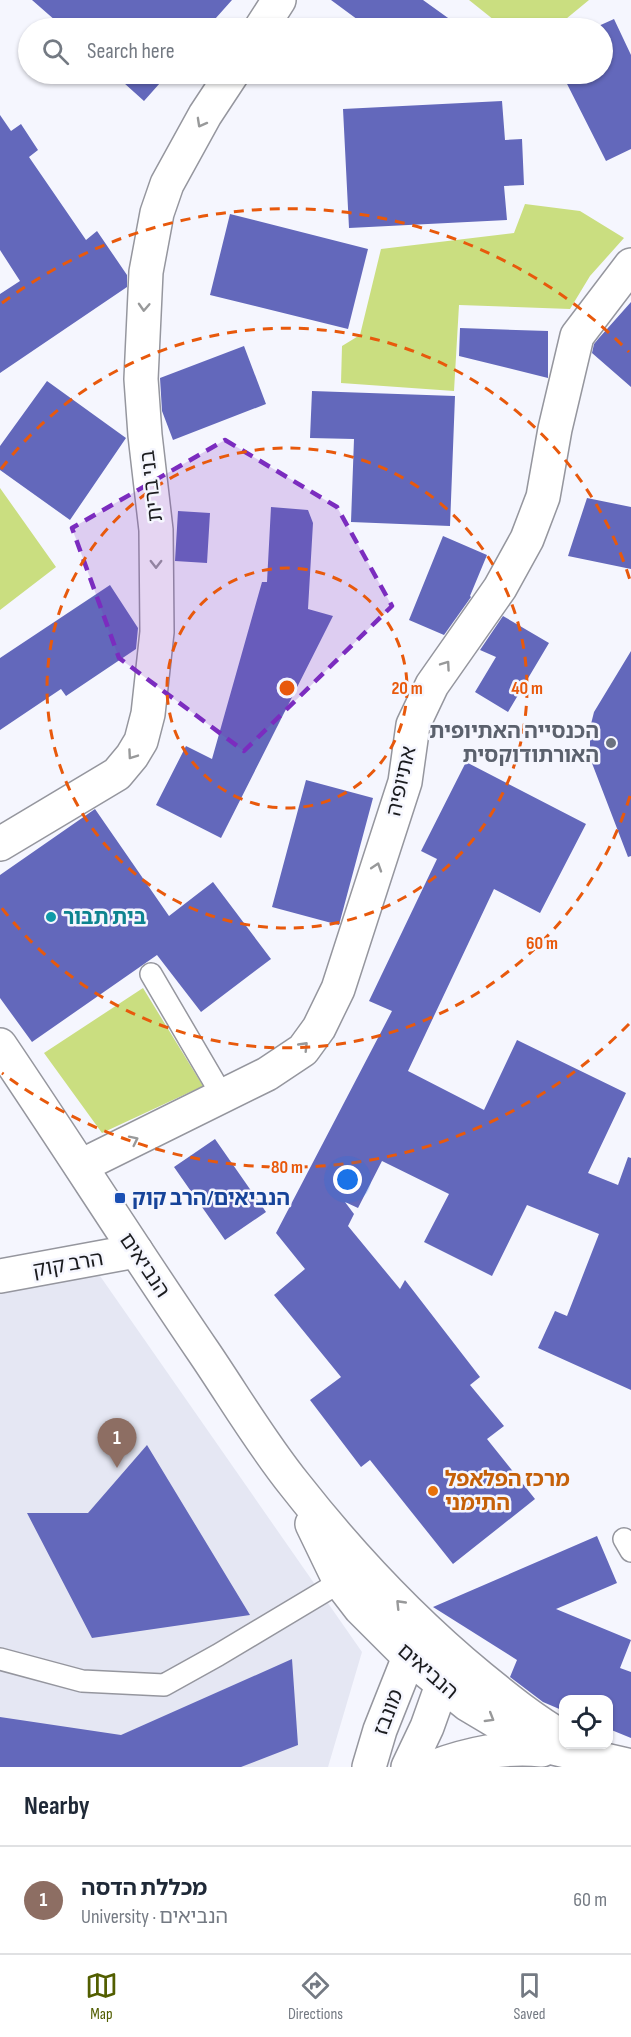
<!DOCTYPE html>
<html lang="en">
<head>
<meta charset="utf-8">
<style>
  body { margin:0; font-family:"Sofia Sans Condensed","Noto Sans Hebrew",sans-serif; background:#f6f6f7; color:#1f2937 }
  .controls { position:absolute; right:18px; bottom:18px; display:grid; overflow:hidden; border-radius:12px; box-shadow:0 2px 4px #0004 }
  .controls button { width:54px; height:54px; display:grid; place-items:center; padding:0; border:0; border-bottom:2px solid #e0e1e3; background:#fff; color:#1f2937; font:30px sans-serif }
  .you { position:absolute; left:348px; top:1180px; width:21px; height:21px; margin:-15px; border:4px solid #fff; border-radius:50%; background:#1a73e8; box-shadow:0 0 0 9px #1a73e833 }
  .badge { display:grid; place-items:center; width:39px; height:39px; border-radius:50%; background:#525e00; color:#fff; font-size:20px; font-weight:700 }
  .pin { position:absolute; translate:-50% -50px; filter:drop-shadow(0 2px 3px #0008) }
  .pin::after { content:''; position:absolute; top:32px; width:21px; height:18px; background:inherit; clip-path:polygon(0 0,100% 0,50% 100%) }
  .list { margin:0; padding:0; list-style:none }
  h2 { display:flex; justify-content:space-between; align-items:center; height:78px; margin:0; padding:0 24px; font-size:26px }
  h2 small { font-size:20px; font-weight:400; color:#747a83 }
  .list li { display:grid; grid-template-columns:39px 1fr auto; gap:18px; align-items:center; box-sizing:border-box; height:108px; padding:0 24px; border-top:2px solid #e0e1e3 }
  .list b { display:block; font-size:22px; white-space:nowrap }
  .list p { margin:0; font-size:20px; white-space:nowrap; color:#747a83 }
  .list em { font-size:20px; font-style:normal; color:#747a83 }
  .icon { flex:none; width:33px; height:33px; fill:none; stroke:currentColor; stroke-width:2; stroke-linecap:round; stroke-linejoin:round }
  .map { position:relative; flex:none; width:631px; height:1767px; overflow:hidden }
  .search { position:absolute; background:#fff; box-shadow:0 2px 4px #0004; left:18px; right:18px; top:18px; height:66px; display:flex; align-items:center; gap:15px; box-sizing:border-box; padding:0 21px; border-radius:33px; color:#747a83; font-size:22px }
  .sheet { height:186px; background:#fff }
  nav { display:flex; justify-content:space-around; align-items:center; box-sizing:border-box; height:84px; border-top:2px solid #e0e1e3; background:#fff; font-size:16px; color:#747a83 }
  nav a { display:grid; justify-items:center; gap:3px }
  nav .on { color:#525e00 }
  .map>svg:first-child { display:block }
  .built { fill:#e5e7f3 }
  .green { fill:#cade80 }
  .building { fill:#6368bb }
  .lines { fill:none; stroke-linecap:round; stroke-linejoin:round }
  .lane-casing { stroke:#95969e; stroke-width:24 }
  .street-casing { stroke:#95969e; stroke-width:36 }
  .secondary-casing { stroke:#95969e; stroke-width:36 }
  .lane { stroke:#fff; stroke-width:21 }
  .street { stroke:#fff; stroke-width:33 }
  .secondary { stroke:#fff; stroke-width:33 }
  .oneway { stroke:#98999a }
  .marked { fill:#7b2cbf; fill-opacity:0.2; stroke:#7b2cbf; stroke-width:4.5; stroke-dasharray:12 8; stroke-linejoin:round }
  .ring { fill:none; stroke:#e8590c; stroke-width:3; stroke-dasharray:10 8 }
  .worship-dot { fill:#6b7280; stroke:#f5f6fe; stroke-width:2 }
  .culture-dot { fill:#0f9aa8; stroke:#f5f6fe; stroke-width:2 }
  .transit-dot { fill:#1a4fb4; stroke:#f5f6fe; stroke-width:2 }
  .food-dot { fill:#e8710a; stroke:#f5f6fe; stroke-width:2 }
  .labels { text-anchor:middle; stroke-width:5; stroke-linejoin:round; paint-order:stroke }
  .street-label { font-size:21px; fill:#1b1c1f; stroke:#f5f6fe }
  .worship-label { font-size:21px; font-weight:bold; fill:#5b616d; stroke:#f5f6fe; text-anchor:end }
  .culture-label { font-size:21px; font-weight:bold; fill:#0d838f; stroke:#f5f6fe; text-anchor:start }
  .transit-label { font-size:21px; font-weight:bold; fill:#164399; stroke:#f5f6fe; text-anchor:start }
  .food-label { font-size:21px; font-weight:bold; fill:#c56008; stroke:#f5f6fe; text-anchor:start }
  .centre { fill:#e8590c; stroke:#f5f6fe; stroke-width:3 }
  .ring-label { font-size:18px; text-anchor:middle; font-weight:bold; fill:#e8590c; stroke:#f5f6fe; stroke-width:5; stroke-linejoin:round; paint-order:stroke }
</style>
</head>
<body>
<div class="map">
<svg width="631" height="1767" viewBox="0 0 631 1767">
  <rect width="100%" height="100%" fill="#f5f6fe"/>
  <!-- built -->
  <path class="built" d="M 91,1263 L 362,1652 L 328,1767 L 0,1767 L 0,1284 Z"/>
  <!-- green -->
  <path class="green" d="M 469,0 L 589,0 L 555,28 L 504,28 Z
    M 525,204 L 580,211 L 624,238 L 590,276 L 570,309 L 459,305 L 454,391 L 341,383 L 342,346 L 360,335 L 381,249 L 514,233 Z
    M 0,488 L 56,567 L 0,610 Z
    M 143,988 L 203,1086 L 102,1133 L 44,1053 Z"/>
  <!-- building -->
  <path class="building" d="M 32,0 L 232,0 L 207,28 L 64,28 Z
    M 331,0 L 423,0 L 462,28 L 369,28 Z
    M 614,19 L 631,55 L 631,149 L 606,161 L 562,74 L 603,74 L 603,28 L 594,28 Z
    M 114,74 L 168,74 L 144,101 Z
    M 429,74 L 452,74 L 444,84 Z
    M 502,101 L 505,140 L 522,139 L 524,185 L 504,186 L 507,220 L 349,228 L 343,109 Z
    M 0,115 L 11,131 L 21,124 L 38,150 L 29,157 L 86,240 L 97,231 L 127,275 L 127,287 L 0,373 L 0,294 L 20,281 L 0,250 Z
    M 230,214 L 368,249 L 348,329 L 210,295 Z
    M 631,302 L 631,387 L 592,353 L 594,344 L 599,338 Z
    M 460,328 L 548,331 L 548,378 L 459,356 Z
    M 244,346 L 266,404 L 173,440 L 162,411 L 160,378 Z
    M 47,381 L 126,438 L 70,520 L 0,470 L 0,446 Z
    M 312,391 L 455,396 L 450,526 L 351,522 L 354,439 L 310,438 Z
    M 587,498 L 631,507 L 631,569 L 568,556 Z
    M 271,507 L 308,510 L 313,523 L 308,609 L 333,616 L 221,838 L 156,805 L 186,746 L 212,759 L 262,582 L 267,582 Z
    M 178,511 L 210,513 L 207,563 L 175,561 Z
    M 443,536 L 487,555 L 470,596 L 471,597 L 444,635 L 409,620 Z
    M 110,585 L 138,628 L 136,649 L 66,696 L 61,689 L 0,730 L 0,658 Z
    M 503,616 L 549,643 L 508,712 L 475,692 L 496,657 L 480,650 Z
    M 631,651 L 631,856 L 628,857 L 590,758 L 590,728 L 594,712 Z
    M 466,762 L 586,824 L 540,913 L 494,889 L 408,1071 L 484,1110 L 517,1040 L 626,1093 L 588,1173 L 618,1185 L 628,1157 L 631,1158 L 631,1390 L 538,1348 L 555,1311 L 567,1316 L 599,1234 L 527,1205 L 492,1276 L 424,1242 L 449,1194 L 382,1161 L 358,1208 L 345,1202 L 354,1214 L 348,1226 L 400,1289 L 405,1280 L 480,1377 L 470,1385 L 504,1426 L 487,1439 L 535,1499 L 453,1564 L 370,1460 L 361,1467 L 310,1400 L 341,1377 L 274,1295 L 305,1269 L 276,1233 L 392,1011 L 369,1001 L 437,859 L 421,851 Z
    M 306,780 L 373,798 L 339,925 L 272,907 Z
    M 95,809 L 169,916 L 213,882 L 271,959 L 201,1012 L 157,955 L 32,1042 L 0,998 L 0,875 Z
    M 215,1139 L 266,1212 L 225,1240 L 174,1167 Z
    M 147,1445 L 250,1615 L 92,1638 L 27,1513 L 88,1513 Z
    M 597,1536 L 617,1583 L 556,1609 L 631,1640 L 620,1668 L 631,1672 L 631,1738 L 609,1729 L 609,1700 L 564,1700 L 564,1711 L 543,1702 L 510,1677 L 517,1660 L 433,1607 Z
    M 292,1659 L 298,1745 L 241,1767 L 0,1767 L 0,1717 L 121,1735 Z"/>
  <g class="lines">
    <!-- lane casing -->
    <g class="lane-casing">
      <path id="lane" d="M 151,974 L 223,1097
        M 624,1539 L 631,1551
        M 0,1659 L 82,1681 L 164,1685 L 218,1655 L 340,1582"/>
    </g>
    <!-- street casing -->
    <g class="street-casing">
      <path id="street" d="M 261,28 L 279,0
        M 0,844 L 117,774 L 132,756 L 141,741 L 148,714 L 157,632 L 156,530 L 145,435 L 141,379 L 146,272 L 157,213 L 167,184 L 205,115 L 232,74
        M 81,1166 L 267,1074 L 303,1050 L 319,1028 L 338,989 L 405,782 L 413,725 L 432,685 L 500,588 L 527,539 L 543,497 L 555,429 L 577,336 L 631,265
        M 0,1276 L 136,1251
        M 369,1767 L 380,1730 L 409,1657 L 442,1645 L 442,1685 L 427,1727 L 408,1767"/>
    </g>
    <!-- secondary casing -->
    <g class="secondary-casing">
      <path id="secondary" d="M 0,1045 C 69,1147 134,1250 203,1351 C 233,1395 261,1443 295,1485 C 350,1555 411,1620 480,1677 C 507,1699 534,1721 564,1738
        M 312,1524 L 340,1582 L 360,1608 L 409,1657 L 467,1704 L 509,1729 L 553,1748 L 631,1766
        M 433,1767 C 469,1754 504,1746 542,1750"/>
    </g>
    <!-- lane -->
    <use href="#lane" class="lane"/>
    <!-- street -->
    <use href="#street" class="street"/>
    <!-- secondary -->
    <use href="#secondary" class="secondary"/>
  </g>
  <!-- one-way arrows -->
  <defs><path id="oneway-chevron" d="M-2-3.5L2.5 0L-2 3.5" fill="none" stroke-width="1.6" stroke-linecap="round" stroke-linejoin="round" transform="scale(1.5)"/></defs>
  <g class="oneway">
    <use href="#oneway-chevron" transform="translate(201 123) rotate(119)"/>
    <use href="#oneway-chevron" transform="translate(144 307) rotate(93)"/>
    <use href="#oneway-chevron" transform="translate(156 564) rotate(90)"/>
    <use href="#oneway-chevron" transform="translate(446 665) rotate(-55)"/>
    <use href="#oneway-chevron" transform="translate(132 755) rotate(125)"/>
    <use href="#oneway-chevron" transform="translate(377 867) rotate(-72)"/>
    <use href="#oneway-chevron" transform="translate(304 1046) rotate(-46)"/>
    <use href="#oneway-chevron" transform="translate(134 1140) rotate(-26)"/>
    <use href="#oneway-chevron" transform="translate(400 1604) rotate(-134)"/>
    <use href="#oneway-chevron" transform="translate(490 1718) rotate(31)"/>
  </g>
  <!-- marked area -->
  <path class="marked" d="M 225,440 L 337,507 L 392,606 L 244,751 L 119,658 L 72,528 Z"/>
  <!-- distance rings -->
  <g class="ring">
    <circle cx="287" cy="688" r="120"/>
    <circle cx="287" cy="688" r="240"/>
    <path d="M630 796A360 360 0 0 1 1 907M1 469A360 360 0 0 1 630 580"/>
    <path d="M629 1024A479 479 0 0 1 2 1073M2 303A479 479 0 0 1 629 352"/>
  </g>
  <!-- markers -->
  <circle class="worship-dot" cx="611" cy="743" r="6"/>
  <circle class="culture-dot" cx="51" cy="917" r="6"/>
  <rect class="transit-dot" x="114" y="1192" width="12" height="12" rx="3"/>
  <circle class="food-dot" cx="433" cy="1491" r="6"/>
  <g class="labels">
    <!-- street labels -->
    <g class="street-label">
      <text transform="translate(151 486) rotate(-97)" y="7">בני ברית</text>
      <text transform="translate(401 781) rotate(-77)" y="7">אתיופיה</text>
      <text transform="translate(68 1264) rotate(-10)" y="7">הרב קוק</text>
      <text transform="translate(145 1265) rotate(56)" y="7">הנביאים</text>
      <text transform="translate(428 1671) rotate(41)" y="7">הנביאים</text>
      <text transform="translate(388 1712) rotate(-69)" y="7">מונבז</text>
    </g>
    <!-- worship labels -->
    <g class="worship-label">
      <text x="599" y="738">הכנסייה האתיופית<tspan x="599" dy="24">האורתודוקסית</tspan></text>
    </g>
    <!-- culture labels -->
    <g class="culture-label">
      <text x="63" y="924">בית תבור</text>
    </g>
    <!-- transit labels -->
    <g class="transit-label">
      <text x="132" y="1205">הנביאים/הרב קוק</text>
    </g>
    <!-- food labels -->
    <g class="food-label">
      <text x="445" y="1486">מרכז הפלאפל<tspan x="445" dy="24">התימני</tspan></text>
    </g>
  </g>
  <circle cx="287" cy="688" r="9" class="centre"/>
  <g class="ring-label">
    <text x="407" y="694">20 m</text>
    <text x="527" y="694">40 m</text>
    <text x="542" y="949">60 m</text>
    <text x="287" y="1173">80 m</text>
  </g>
</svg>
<div class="controls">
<button><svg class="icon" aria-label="locate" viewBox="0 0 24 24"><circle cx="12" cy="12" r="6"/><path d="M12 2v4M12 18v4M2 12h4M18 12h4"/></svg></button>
</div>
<div class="you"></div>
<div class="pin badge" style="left:117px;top:1468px;background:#8d6e63">1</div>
<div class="search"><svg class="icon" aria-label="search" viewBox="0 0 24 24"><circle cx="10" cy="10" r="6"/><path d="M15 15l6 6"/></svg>Search here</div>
</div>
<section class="sheet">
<h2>Nearby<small></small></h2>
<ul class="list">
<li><span class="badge" style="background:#8d6e63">1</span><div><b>מכללת הדסה</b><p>University · הנביאים</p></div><em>60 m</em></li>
</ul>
</section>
<nav>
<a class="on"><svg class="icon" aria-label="map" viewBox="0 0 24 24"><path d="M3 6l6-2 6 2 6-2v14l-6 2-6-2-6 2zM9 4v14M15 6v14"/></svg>Map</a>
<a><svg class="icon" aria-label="directions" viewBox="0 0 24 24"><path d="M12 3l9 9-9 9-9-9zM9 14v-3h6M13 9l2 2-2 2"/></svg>Directions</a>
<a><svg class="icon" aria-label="saved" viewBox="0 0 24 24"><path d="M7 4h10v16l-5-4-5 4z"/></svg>Saved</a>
</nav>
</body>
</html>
